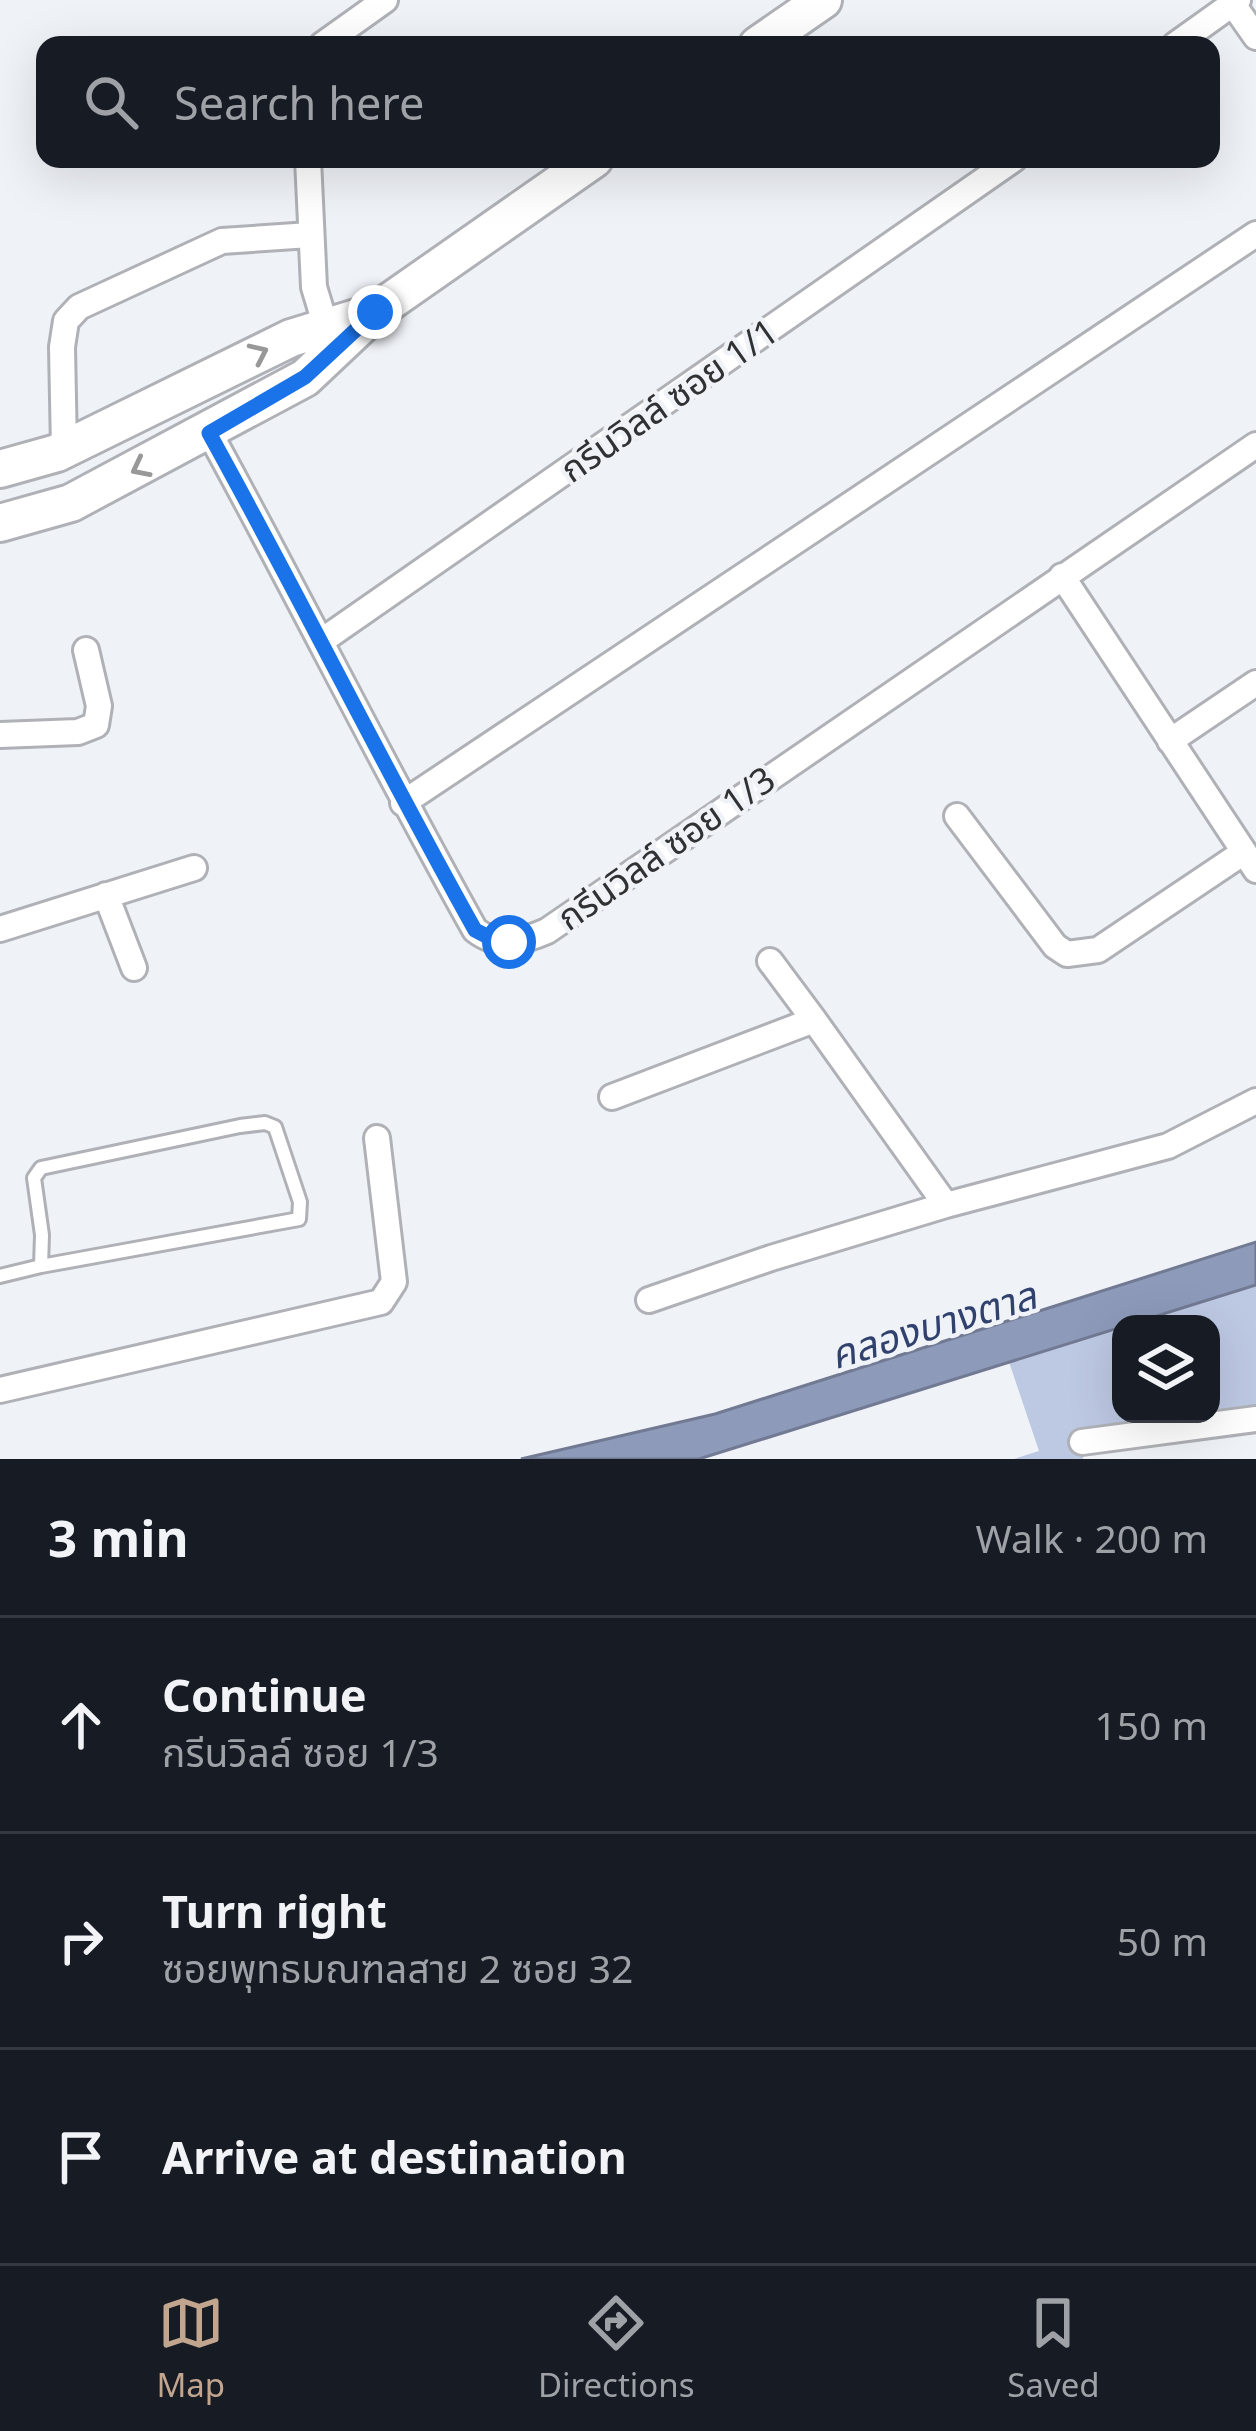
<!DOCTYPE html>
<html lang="en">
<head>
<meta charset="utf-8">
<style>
  body { margin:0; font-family:"Noto Sans","Noto Sans Thai",sans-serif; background:#20242c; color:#f1f3f6 }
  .controls { position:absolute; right:36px; bottom:36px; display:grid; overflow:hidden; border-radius:24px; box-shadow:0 12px 48px #0002 }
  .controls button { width:108px; height:108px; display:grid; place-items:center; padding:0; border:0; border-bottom:3px solid #363941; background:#171b24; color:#f1f3f6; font:60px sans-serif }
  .stop { position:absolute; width:36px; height:36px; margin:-27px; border:9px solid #1a73e8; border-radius:50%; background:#fff }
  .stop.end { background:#1a73e8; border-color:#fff; box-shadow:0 3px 12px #0008 }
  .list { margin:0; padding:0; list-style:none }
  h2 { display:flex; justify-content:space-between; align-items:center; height:156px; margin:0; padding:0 48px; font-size:51px }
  h2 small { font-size:39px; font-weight:400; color:#9ea1a6 }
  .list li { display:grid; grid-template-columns:78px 1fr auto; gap:36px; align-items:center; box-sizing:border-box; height:216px; padding:0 48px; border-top:3px solid #363941 }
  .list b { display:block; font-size:45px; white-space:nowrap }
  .list p { margin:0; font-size:39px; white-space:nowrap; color:#9ea1a6 }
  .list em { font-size:39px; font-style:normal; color:#9ea1a6 }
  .icon { flex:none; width:66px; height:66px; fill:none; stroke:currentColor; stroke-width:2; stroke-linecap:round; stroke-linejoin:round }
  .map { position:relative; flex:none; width:1256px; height:1459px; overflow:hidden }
  .search { position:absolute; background:#171b24; box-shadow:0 12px 48px #0002; left:36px; right:36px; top:36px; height:132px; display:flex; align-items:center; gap:30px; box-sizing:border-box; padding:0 42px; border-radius:24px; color:#9ea1a6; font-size:45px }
  .sheet { height:804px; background:#171b24 }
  nav { display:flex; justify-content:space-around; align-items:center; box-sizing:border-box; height:168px; border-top:3px solid #363941; background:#171b24; font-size:33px; color:#9ea1a6 }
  nav a { display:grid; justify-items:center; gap:6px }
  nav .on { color:#c1a58e }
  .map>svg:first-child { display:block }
  .green { fill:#bdc8e3 }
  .water { fill:#8d9aba; stroke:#717a92; stroke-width:3 }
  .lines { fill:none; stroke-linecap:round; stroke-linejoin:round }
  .lane-casing { stroke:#afb1b6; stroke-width:18 }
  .street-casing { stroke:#afb1b6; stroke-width:30 }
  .secondary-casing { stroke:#afb1b6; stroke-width:42 }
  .lane { stroke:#fff; stroke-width:12 }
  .street { stroke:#fff; stroke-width:24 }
  .secondary { stroke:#fff; stroke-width:36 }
  .oneway { stroke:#989899 }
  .route { stroke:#1a73e8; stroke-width:15 }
  .labels { text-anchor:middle; stroke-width:9; stroke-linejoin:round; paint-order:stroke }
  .street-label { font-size:36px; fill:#303133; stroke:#eff2f7 }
  .water-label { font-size:39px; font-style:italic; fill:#31416e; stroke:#eff2f7 }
</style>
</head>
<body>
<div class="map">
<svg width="1256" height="1459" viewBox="0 0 1256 1459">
  <rect width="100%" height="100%" fill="#eff2f7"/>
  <!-- green -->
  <path class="green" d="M 1256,1285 L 1256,1425 L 1083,1455 L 1083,1459 L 1014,1459 L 1039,1451 L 1009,1362 L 1121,1327 L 1121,1414 L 1211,1414 L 1211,1324 L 1130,1324 Z"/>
  <!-- water -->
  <path class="water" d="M 1256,1242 L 1256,1285 L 699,1459 L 521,1459 L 715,1414 Z"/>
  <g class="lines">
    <!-- lane casing -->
    <g class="lane-casing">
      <path id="lane" d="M 0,1276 L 41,1266 L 42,1235 L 34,1178 L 41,1168 L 240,1126 L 265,1123 L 275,1127 L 300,1202 L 299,1219 L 41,1266"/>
    </g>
    <!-- street casing -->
    <g class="street-casing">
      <path id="street" d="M 1230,0 L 1256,37
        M 322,45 L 385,0
        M 1175,45 L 1238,0
        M 308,159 L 314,287 L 326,327
        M 209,432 C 300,598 383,766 475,930 C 498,948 522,942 547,931 L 1256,445
        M 64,449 L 62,347 L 66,321 L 79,307 L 222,241 L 310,235
        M 1062,576 L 1256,870
        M 323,640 L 1014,159
        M 0,735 L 78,732 L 96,725 L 99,706 L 86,650
        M 1170,741 L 1256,683
        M 403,803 L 1256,234
        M 957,816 L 1055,946 L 1067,954 L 1098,950 L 1244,852
        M 106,895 L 134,968
        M 0,929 L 194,868
        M 770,961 L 814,1020
        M 612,1097 L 814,1020 L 946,1205
        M 649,1300 L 771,1258 L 946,1205 L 1168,1146 L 1256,1101
        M 0,1390 L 381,1302 L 394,1282 L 377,1138
        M 1082,1442 L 1256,1419"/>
    </g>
    <!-- secondary casing -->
    <g class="secondary-casing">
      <path id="secondary" d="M 758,45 L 823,0
        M 0,469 L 57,453 L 291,338 L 366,315
        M 0,523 L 71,503 L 305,378 L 375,312 L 594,159"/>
    </g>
    <!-- lane -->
    <use href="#lane" class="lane"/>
    <!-- street -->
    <use href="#street" class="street"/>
    <!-- secondary -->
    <use href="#secondary" class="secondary"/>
  </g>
  <!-- one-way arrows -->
  <defs><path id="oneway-chevron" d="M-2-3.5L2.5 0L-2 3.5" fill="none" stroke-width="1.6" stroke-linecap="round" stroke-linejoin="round" transform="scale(3)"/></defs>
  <g class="oneway">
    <use href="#oneway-chevron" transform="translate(259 353) rotate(-25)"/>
    <use href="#oneway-chevron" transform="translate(140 468) rotate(153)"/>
  </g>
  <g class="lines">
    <!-- route -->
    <path class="route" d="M 375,312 L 305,377 L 209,433 C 300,597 383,766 475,930 L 496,941 L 509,942"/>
  </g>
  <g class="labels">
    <!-- street labels -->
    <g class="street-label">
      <text transform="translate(669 400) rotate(-35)" y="13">กรีนวิลล์ ซอย 1/1</text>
      <text transform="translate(666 848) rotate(-35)" y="13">กรีนวิลล์ ซอย 1/3</text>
    </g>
    <!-- water labels -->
    <g class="water-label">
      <text transform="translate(933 1325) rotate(-17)" y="14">คลองบางตาล</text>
    </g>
  </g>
</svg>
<div class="controls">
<button><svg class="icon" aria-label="layers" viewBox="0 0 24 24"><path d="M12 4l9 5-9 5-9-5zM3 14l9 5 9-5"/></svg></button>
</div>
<div class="stop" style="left:509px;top:942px"></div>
<div class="stop end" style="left:375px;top:312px"></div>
<div class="search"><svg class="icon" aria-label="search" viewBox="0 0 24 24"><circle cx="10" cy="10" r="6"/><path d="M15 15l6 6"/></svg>Search here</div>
</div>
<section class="sheet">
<h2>3 min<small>Walk · 200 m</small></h2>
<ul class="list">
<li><svg class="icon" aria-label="ahead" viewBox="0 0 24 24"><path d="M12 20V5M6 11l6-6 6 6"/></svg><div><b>Continue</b><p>กรีนวิลล์ ซอย 1/3</p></div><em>150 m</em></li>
<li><svg class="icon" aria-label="right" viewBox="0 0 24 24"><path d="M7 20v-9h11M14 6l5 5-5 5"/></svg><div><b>Turn right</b><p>ซอยพุทธมณฑลสาย 2 ซอย 32</p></div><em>50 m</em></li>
<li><svg class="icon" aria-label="arrive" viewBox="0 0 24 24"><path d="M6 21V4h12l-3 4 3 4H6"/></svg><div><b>Arrive at destination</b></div></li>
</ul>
</section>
<nav>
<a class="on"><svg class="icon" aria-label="map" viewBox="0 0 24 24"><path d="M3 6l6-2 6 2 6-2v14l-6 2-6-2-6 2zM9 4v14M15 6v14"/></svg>Map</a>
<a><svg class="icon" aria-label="directions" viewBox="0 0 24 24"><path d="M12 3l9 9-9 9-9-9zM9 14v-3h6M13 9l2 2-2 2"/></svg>Directions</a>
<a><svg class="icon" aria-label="saved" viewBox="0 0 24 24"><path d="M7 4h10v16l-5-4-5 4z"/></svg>Saved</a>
</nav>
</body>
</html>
